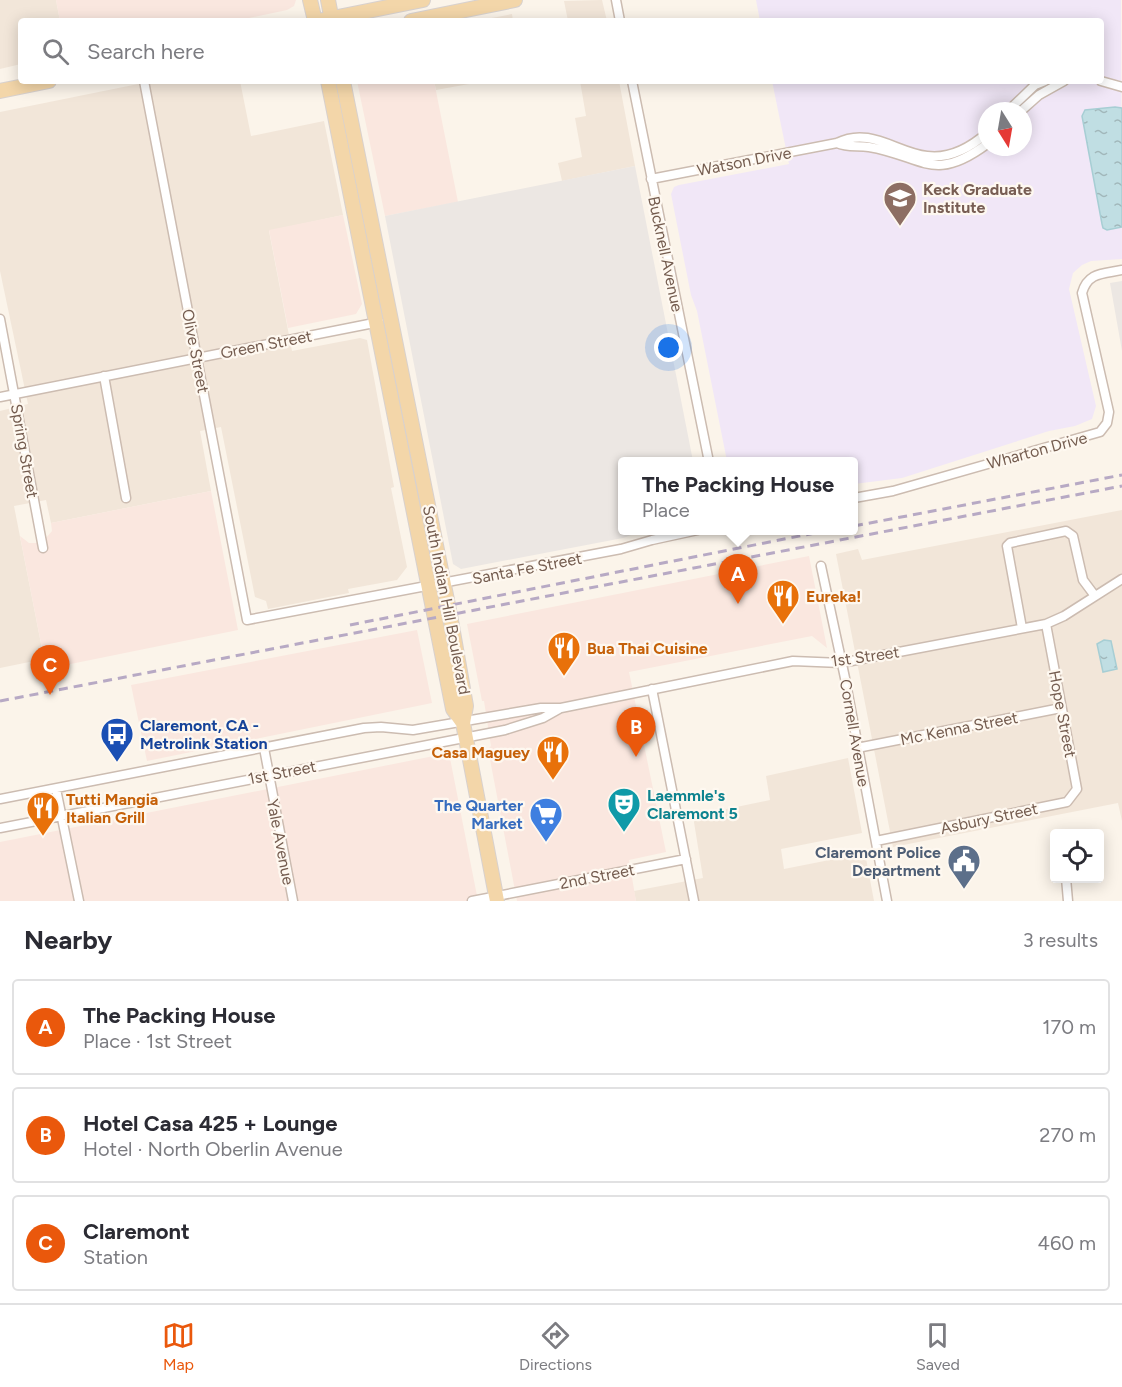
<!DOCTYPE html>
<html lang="en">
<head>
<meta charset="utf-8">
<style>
  body { margin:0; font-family:Figtree,sans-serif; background:#f2f2f3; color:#2b2b33 }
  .controls { position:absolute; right:18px; bottom:18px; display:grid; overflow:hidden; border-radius:6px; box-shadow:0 3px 15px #0003 }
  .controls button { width:54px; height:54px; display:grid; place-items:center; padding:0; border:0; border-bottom:2px solid #e1e1e2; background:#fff; color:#2b2b33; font:30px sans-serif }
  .compass { position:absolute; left:978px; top:102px; width:54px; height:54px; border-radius:50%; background:#fff; box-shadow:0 3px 15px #0003; rotate:169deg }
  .you { position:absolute; left:669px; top:348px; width:21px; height:21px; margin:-15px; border:4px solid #fff; border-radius:50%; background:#1a73e8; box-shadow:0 0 0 9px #1a73e833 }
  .badge { display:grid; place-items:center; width:39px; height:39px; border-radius:50%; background:#ea580c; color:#fff; font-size:20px; font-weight:700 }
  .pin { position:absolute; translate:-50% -50px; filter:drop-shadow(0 2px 3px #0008) }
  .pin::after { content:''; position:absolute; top:32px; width:21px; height:18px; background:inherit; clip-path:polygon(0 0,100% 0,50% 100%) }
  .popup { position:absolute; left:618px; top:457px; width:240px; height:78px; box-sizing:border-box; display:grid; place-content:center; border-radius:6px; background:#fff; filter:drop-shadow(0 2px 4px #0005); font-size:20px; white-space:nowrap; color:#7c7c81 }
  .popup b { font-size:22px; color:#2b2b33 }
  .popup::after { content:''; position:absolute; left:50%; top:100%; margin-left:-12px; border:12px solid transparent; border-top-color:#fff }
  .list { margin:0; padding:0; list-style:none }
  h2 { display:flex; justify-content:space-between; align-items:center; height:78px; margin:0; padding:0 24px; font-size:26px }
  h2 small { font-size:20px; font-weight:400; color:#7c7c81 }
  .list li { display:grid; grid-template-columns:39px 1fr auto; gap:18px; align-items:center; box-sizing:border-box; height:96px; margin:0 12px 12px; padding:0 12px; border:2px solid #e1e1e2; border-radius:6px }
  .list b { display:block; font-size:22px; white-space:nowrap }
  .list p { margin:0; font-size:20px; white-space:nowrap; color:#7c7c81 }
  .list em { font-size:20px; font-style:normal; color:#7c7c81 }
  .icon { flex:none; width:33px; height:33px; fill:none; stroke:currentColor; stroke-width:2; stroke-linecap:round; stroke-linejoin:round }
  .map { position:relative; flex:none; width:1122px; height:901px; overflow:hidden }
  .search { position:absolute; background:#fff; box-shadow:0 3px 15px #0003; left:18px; right:18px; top:18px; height:66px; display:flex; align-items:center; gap:15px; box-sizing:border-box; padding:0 21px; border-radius:6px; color:#7c7c81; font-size:22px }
  .sheet { height:402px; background:#fff }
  nav { display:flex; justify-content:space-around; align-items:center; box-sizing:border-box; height:84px; border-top:2px solid #e1e1e2; background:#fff; font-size:16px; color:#7c7c81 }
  nav a { display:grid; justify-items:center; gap:3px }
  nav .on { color:#ea580c }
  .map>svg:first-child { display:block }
  .residential { fill:#f2e6d9 }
  .commercial { fill:#fae7df }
  .industrial { fill:#ece7e3 }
  .education { fill:#f1e7f7; fill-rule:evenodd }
  .water { fill:url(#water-ripples); stroke:#a7ced4; stroke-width:1.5 }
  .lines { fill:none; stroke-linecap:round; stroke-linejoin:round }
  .street-casing { stroke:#ccbcb1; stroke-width:11 }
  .primary-casing { stroke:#d8d1ce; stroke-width:16 }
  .street { stroke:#fff; stroke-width:8 }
  .primary { stroke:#f3d6a9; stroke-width:14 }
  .rail { stroke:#b7a9c4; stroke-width:3; stroke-dasharray:9 6; stroke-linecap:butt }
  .labels { text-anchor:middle; stroke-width:4.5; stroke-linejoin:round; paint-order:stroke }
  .street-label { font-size:16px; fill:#745c4f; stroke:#fef8f0 }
  .education-label { font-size:16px; font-weight:bold; fill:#785e54; stroke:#fef8f0; text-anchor:start }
  .food-label { font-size:16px; font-weight:bold; fill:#c56008; stroke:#fef8f0; text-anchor:start }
  .transit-label { font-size:16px; font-weight:bold; fill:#164399; stroke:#fef8f0; text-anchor:start }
  .culture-label { font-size:16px; font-weight:bold; fill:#0d838f; stroke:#fef8f0; text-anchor:start }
  .shop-label { font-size:16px; font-weight:bold; fill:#366cbe; stroke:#fef8f0; text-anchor:end }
  .service-label { font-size:16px; font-weight:bold; fill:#4e5e75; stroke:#fef8f0; text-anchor:end }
</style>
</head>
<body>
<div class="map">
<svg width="1122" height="901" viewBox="0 0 1122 901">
  <defs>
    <pattern id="water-ripples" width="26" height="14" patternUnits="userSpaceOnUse" patternTransform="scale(1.5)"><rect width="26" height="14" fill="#c0dee3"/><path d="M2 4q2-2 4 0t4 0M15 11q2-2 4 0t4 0" fill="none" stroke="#a1b7ba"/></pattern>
  </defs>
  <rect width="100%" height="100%" fill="#fbf4ea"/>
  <!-- residential -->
  <path class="residential" d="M 0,0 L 56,0 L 60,21 L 21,21 L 21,64 L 0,69 Z
    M 602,0 L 607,21 L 568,21 L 564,1 Z
    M 512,14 L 513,21 L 476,21 Z
    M 153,81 L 240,81 L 251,136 L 324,121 L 343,215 L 269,231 L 292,351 L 360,338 L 367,340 L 394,487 L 391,488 L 407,567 L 397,580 L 348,589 L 349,593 L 268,609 L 266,601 L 255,597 L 221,427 L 200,431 L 211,491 L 51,523 L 46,500 L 14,506 L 44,659 L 0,668 L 0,411 L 28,404 L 0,271 L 0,112 Z
    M 434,81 L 468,81 L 469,84 L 436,90 Z
    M 580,81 L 619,81 L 635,166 L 562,181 L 558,163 L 582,157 L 575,118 L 586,116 Z
    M 1122,510 L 1122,821 L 1118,803 L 893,847 L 836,554 L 858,549 L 862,560 Z
    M 848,758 L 862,833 L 781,849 L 784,869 L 865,853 L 874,901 L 636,901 L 634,891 L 703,878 L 693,816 L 770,800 L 766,776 Z"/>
  <!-- commercial -->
  <path class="commercial" d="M 56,0 L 296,0 L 294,6 L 287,10 L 235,21 L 60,21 Z
    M 357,81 L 434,81 L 458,202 L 385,216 Z
    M 343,215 L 362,304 L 356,314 L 288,328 L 269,230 Z
    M 211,491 L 238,630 L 46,669 L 20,536 L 29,543 L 39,543 L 46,538 L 52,531 L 51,523 Z
    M 809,556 L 827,648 L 812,636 L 629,672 L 666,852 L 629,860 L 636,901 L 517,901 L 488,749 L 491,746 L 484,701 L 482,701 L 467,624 Z
    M 417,630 L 432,703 L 147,761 L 131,685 Z
    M 449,753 L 478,901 L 0,901 L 0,842 Z"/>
  <!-- industrial -->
  <path class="industrial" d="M 635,166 L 693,461 L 622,462 L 622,530 L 642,531 L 623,538 L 461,569 L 453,564 L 385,216 Z
    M 1122,281 L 1122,351 L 1110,283 Z"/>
  <!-- education -->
  <path class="education" d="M 756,0 L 1121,0 L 1122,259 L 1091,261 L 1082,265 L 1073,273 L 1069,289 L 1096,406 L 1092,419 L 1075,426 L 1049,431 L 902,478 L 854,484 L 854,462 L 727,461 L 697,311 L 691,295 L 671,194 L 674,187 L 679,185 L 789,164 L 772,81 L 1101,81 L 1101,21 L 760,21 ZM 987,111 L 1023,111 L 1023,147 L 987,147 Z"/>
  <!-- water -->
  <path class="water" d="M 1115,107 L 1122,108 L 1122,227 L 1107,230 L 1103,228 L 1102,224 L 1082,116 L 1085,110 Z
    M 1104,640 L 1111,641 L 1117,669 L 1103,672 L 1097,644 Z"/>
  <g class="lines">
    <!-- street casing -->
    <g class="street-casing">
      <path id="street" d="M 616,0 L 620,21
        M 144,81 L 247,620 L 621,549 L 652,540 L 698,530
        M 632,81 L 709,462
        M 1101,81 L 1122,87
        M 1008,111 L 1035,85 L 1045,81
        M 1021,111 L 1039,95 L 1064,81
        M 837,143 C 848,148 857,145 869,147 C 923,156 933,184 987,144
        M 651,179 L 837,143 C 870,126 897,153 927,156 C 950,159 971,147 987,133
        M 0,319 L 43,548
        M 104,376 L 126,498
        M 0,397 L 379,322
        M 854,498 L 893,491 L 1100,432 L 1107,423 L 1109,412 L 1082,293 C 1088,272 1103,274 1122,270
        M 821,566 L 845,678 L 887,901
        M 1022,628 L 1007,546 L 1010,543 L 1066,531 L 1073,536 L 1083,580 L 1095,596
        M 652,689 L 694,901
        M 264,748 L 293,901
        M 857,748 L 1061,708
        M 56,789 L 79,901
        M 0,799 L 364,728 L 381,727 L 413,730 L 541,708 L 561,708 L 793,661 L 841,663 L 1046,624 L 1064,616 L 1122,579
        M 0,828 L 505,730 L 543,718 L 559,709
        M 876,841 L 1067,802 L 1077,789 L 1046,624
        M 1066,878 L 1068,901
        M 472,901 L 686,859"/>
    </g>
    <!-- primary casing -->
    <g class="primary-casing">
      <path id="primary" d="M 310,0 L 315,21
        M 328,0 L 332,21
        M 318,21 L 423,0
        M 411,21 L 515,0
        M 328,81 L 453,709 L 463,723 L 497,901
        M 343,81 L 450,615 L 466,706 L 463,723
        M 0,91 L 49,81"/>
    </g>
    <!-- street -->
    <use href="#street" class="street"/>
    <!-- primary -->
    <use href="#primary" class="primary"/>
    <!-- rail -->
    <path class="rail" d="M 854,526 L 1122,475
      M 350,625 L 830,530
      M 0,701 L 1122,486"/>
  </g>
  <!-- icons -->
  <defs>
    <g id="university-pin" transform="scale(1.725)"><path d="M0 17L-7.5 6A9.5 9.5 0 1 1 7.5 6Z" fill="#8d6e63" stroke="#fef8f0"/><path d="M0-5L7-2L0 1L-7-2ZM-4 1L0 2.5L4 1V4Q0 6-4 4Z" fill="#fff"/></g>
    <g id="restaurant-pin" transform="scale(1.725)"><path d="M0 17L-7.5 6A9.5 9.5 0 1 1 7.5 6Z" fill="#e8710a" stroke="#fef8f0"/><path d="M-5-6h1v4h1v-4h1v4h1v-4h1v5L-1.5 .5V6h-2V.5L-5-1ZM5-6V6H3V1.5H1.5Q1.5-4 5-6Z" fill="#fff"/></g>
    <g id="bus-pin" transform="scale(1.725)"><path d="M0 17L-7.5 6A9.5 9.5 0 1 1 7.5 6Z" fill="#1a4fb4" stroke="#fef8f0"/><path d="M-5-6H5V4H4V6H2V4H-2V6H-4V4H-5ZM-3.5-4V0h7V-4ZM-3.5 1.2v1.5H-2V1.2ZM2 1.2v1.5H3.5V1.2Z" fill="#fff"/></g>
    <g id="theatre-pin" transform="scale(1.725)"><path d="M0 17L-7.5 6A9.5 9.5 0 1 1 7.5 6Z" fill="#0f9aa8" stroke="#fef8f0"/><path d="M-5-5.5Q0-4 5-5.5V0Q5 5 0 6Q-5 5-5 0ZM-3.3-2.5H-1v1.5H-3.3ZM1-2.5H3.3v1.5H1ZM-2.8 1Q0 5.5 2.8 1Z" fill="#fff"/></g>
    <g id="supermarket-pin" transform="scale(1.725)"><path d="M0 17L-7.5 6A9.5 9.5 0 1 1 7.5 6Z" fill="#3f7fe0" stroke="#fef8f0"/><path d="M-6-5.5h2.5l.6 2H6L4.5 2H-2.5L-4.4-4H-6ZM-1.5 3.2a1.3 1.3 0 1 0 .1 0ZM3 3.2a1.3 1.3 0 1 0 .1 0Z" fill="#fff"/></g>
    <g id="civic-pin" transform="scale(1.725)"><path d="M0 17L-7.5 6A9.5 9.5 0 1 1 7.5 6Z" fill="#5c6f8a" stroke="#fef8f0"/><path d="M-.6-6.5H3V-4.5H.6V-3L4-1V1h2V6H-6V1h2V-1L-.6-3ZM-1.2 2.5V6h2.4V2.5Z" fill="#fff"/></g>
  </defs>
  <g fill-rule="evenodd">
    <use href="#university-pin" x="900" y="198"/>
    <use href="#restaurant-pin" x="783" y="596"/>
    <use href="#restaurant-pin" x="564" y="648"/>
    <use href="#bus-pin" x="117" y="734"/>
    <use href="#restaurant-pin" x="553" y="752"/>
    <use href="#theatre-pin" x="624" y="804"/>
    <use href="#restaurant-pin" x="43" y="808"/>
    <use href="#supermarket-pin" x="546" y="814"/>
    <use href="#civic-pin" x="964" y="861"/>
  </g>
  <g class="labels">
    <!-- street labels -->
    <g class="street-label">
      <text transform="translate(744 161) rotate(-11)" y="6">Watson Drive</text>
      <text transform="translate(666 254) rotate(78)" y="6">Bucknell Avenue</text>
      <text transform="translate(266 344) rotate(-11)" y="6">Green Street</text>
      <text transform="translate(196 351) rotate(79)" y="6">Olive Street</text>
      <text transform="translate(1037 450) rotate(-15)" y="6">Wharton Drive</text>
      <text transform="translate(25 451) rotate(80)" y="6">Spring Street</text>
      <text transform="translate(527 568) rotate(-11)" y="6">Santa Fe Street</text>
      <text transform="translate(447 600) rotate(79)" y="6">South Indian Hill Boulevard</text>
      <text transform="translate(865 656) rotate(-8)" y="6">1st Street</text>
      <text transform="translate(1063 714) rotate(79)" y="6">Hope Street</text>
      <text transform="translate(959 728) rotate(-11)" y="6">Mc Kenna Street</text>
      <text transform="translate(855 733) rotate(80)" y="6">Cornell Avenue</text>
      <text transform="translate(282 772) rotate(-11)" y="6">1st Street</text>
      <text transform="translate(989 818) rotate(-12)" y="6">Asbury Street</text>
      <text transform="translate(281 842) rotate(79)" y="6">Yale Avenue</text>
      <text transform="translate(597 876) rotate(-11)" y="6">2nd Street</text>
    </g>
    <!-- education labels -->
    <g class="education-label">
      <text x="923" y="195">Keck Graduate<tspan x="923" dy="18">Institute</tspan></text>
    </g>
    <!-- food labels -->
    <g class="food-label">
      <text x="806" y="602">Eureka!</text>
      <text x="587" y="654">Bua Thai Cuisine</text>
      <text x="530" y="758" text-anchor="end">Casa Maguey</text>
      <text x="66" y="805">Tutti Mangia<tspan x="66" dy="18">Italian Grill</tspan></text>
    </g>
    <!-- transit labels -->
    <g class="transit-label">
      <text x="140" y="731">Claremont, CA -<tspan x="140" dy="18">Metrolink Station</tspan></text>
    </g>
    <!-- culture labels -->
    <g class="culture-label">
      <text x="647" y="801">Laemmle's<tspan x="647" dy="18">Claremont 5</tspan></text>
    </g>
    <!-- shop labels -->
    <g class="shop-label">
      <text x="523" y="811">The Quarter<tspan x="523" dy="18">Market</tspan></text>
    </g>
    <!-- service labels -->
    <g class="service-label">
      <text x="941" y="858">Claremont Police<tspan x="941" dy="18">Department</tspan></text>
    </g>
  </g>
</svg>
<div class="controls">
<button><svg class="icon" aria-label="locate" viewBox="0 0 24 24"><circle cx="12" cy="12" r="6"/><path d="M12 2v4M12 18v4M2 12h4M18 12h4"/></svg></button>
</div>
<svg class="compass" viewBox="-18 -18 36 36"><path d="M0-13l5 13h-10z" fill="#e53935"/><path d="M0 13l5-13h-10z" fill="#7c7c81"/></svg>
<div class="you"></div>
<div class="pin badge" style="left:738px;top:604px">A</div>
<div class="popup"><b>The Packing House</b>Place</div>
<div class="pin badge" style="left:636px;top:757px">B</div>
<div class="pin badge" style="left:50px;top:695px">C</div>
<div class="search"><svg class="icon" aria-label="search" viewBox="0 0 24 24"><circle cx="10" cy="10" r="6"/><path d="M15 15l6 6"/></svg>Search here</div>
</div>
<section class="sheet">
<h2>Nearby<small>3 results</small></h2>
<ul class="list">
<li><span class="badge">A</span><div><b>The Packing House</b><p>Place · 1st Street</p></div><em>170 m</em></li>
<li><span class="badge">B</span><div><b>Hotel Casa 425 + Lounge</b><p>Hotel · North Oberlin Avenue</p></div><em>270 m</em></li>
<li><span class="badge">C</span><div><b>Claremont</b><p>Station</p></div><em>460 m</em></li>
</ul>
</section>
<nav>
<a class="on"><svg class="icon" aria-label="map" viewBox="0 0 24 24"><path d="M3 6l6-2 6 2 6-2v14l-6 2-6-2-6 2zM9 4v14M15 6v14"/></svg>Map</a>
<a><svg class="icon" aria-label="directions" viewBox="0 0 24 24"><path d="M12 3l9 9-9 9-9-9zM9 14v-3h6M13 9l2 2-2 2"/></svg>Directions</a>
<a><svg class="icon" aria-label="saved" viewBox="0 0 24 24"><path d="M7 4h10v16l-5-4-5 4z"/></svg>Saved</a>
</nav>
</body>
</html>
